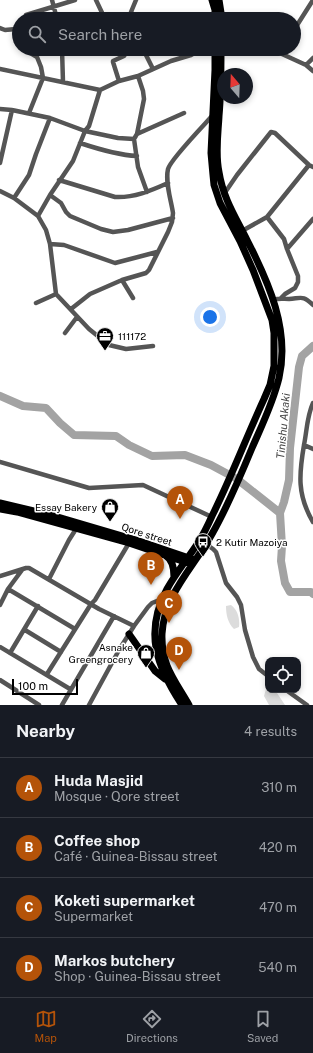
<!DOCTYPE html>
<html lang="en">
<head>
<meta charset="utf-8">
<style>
  body { margin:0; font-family:"Public Sans",sans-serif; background:#242831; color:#f1f3f6 }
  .controls { position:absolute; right:12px; bottom:12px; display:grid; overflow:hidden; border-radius:8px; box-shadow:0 2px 6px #0003 }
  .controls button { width:36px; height:36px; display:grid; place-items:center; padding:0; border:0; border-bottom:1px solid #363941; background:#171b24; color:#f1f3f6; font:20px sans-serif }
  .compass { position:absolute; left:217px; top:68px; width:36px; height:36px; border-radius:50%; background:#171b24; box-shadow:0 2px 6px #0003; rotate:341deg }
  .scale { position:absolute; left:12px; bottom:10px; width:66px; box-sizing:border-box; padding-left:4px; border:2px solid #000; border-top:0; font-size:11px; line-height:14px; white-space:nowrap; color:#000; -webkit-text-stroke:3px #fff; paint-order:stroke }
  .you { position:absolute; left:210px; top:317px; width:14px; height:14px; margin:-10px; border:3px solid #fff; border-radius:50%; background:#1a73e8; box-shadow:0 0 0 6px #1a73e833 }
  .badge { display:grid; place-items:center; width:26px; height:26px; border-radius:50%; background:#b45309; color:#fff; font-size:13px; font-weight:700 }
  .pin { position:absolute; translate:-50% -33px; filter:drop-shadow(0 1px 2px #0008) }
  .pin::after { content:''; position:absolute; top:21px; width:14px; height:12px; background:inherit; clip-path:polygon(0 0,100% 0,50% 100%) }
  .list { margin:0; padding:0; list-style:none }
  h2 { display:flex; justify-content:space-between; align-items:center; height:52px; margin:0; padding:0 16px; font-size:17px }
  h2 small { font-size:13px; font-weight:400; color:#9ea1a6 }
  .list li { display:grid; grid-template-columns:26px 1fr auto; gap:12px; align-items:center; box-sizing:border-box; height:60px; padding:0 16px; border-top:1px solid #363941 }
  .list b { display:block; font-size:15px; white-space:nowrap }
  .list p { margin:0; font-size:13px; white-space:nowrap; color:#9ea1a6 }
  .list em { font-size:13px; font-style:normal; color:#9ea1a6 }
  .icon { flex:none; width:22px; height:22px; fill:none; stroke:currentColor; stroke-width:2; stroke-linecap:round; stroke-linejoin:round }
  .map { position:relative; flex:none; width:313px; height:705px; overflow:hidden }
  .search { position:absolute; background:#171b24; box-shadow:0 2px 6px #0003; left:12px; right:12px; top:12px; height:44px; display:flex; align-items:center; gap:10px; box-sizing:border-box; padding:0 14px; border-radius:22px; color:#9ea1a6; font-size:15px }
  .sheet { height:292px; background:#171b24 }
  nav { display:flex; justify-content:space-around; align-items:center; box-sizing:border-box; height:56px; border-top:1px solid #363941; background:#171b24; font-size:11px; color:#9ea1a6 }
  nav a { display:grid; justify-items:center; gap:2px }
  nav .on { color:#b45309 }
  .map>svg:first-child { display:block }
  .green { fill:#dcdcdc }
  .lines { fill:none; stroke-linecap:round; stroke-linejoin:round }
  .river { stroke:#a3a3a3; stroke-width:8 }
  .street { stroke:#555; stroke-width:4.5 }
  .primary { stroke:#000; stroke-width:7 }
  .labels { text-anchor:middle; stroke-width:3; stroke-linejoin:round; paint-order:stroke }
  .poi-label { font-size:10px; fill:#000; stroke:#fff; text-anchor:start }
  .street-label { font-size:10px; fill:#000; stroke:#fff }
  .water-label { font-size:11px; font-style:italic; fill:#444; stroke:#fff }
</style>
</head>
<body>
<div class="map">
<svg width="313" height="705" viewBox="0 0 313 705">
  <rect width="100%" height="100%" fill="#fff"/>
  <!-- green -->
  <path class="green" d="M 231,605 C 238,610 240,619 239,627 L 234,629 C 228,623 226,615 226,606 Z
    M 268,688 L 268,690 L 275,690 L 285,705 L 269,705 L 264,696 L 266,689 Z"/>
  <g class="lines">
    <!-- river -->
    <path class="river" d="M 313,346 L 302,356 L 299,367 L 290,448 L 289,480 L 284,502 L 280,513 L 282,546 L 281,561 L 285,583 L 290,592 L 311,592 L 313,594
      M 0,396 L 23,406 L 46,408 L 60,423 L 74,435 L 116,436 L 129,445 L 152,456 L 185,455 L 211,465 L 237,479 L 280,513"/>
    <!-- street -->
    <path class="street" d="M 52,0 L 57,19
      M 96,0 L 105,19
      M 136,0 L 131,12 L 137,19
      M 26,15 L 75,0
      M 0,28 L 5,30 L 16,29
      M 294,30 L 313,0
      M 62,49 L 63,82
      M 143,49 L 153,69
      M 271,49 L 306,65 L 313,71
      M 306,65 L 313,58
      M 0,69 L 100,90
      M 119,81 L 113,62 L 113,61 L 124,56 L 129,49
      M 0,109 L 12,110 L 50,118 L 85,131 L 118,138 L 134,139
      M 29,113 L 43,78 L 41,67 L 37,57 L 32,54
      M 137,134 L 144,99 L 143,91 L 138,76
      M 80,143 C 98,149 117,155 137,156
      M 0,163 L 12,110
      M 59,180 L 115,197 C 134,198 150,191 168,183
      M 0,191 L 14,198 L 38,216 L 46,230 L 50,244 L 56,294 L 89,329 L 109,345 L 126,349 L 153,346
      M 147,192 L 138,167 L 134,139 L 137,134 L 184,113
      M 224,194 L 237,175 L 271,132 L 275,133 L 309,165 L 313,167
      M 50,195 L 61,203 L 66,212 L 70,216 L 101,229 L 113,232 L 128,230 L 173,218
      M 14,198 L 29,175 L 36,154 L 50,118
      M 38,216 L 50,195 L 73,161 L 85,131 L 89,126 L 100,90 L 119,81 L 138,76 L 171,61 L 191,55 L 201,49
      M 267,217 L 284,239 L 287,249 L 298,276 L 298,282 L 295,288 L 285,294 L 281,298
      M 242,231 L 267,217 L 309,165
      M 50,244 L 64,245 L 115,263 L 157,252
      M 287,249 L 313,219
      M 122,280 L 133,298
      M 273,300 C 279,298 283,299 289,299 C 302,298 303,295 313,305
      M 36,303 L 56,294
      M 71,309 L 90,294 L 122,280 L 146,273 L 149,270 L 168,232 L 172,222 L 173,213 C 171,200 165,182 168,169 C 170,160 204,125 212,116 L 214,116
      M 65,333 L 77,317
      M 313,403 C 307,416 307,430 304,445 C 299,474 297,495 313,522
      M 304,445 L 313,449
      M 0,462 L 89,488 L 143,485 L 212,517
      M 206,544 L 213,549 L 216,552 L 226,583 L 237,597 L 241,605 L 245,630 L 253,657 L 259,669 L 268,676
      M 0,576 L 26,568 L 29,568 L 99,609 L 134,626
      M 49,579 L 69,540 L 76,529
      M 8,589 L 75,629
      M 0,605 L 8,589 L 22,570
      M 25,630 L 61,652
      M 0,647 L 70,689
      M 10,653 L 38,606
      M 47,674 L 91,604 L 95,600 L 129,543
      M 0,680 L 39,705
      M 286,690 L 307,705
      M 62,705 L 114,616
      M 89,705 L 119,650 L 134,626 L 148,607 L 152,603 L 162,599"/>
    <!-- primary -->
    <path class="primary" d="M 212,0 L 215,10 L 215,19
      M 219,0 L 222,19
      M 0,503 L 51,515 L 136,540 L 192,559
      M 0,509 L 17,512 L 129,543 L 188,563
      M 166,556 C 173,560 174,570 174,577
      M 129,634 L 155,671 L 165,679
      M 182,705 C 156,666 144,632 167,589 C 176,573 188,558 198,543 C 203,535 208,525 212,516 C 231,478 246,438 264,399 L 270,385 L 274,366 L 274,333 L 272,320 L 253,270 L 240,241 L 220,203 L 214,185 L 213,175 L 211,153 L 215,70 L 215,49
      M 189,705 C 174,679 161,665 162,634 C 164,594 194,567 212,534 C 228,506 240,477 252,448 C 262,425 273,403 279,378 C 290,330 269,283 247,240 C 236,218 223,198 219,172 C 215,154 218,135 219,116 C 221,94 221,71 221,49"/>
  </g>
  <!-- icons -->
  <defs>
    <g id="office-pin" transform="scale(0.9)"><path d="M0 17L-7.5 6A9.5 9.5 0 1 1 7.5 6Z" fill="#000" stroke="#fff"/><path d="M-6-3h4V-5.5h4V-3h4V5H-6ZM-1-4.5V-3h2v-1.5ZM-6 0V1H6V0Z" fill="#fff"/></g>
    <g id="shop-pin" transform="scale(0.9)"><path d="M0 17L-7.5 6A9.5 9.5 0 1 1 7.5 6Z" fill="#000" stroke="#fff"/><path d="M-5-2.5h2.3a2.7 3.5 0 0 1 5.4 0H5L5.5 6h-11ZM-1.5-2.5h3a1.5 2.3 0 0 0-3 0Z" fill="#fff"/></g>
    <g id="bus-pin" transform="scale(0.9)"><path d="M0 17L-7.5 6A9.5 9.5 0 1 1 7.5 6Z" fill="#000" stroke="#fff"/><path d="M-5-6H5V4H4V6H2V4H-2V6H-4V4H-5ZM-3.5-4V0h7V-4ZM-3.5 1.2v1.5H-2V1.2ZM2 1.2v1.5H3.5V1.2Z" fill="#fff"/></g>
  </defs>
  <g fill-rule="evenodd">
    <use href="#office-pin" x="105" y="336"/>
    <use href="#shop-pin" x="110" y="507"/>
    <use href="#bus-pin" x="203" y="542"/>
    <use href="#shop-pin" x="146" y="653"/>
  </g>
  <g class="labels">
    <!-- poi labels -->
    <g class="poi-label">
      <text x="118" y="340">111172</text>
      <text x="97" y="511" text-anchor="end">Essay Bakery</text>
      <text x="216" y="546">2 Kutir Mazoiya</text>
      <text x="133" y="651" text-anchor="end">Asnake<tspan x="133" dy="12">Greengrocery</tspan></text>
    </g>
    <!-- street labels -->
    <g class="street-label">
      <text transform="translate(147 534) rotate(18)" y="4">Qore street</text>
    </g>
    <!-- water labels -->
    <g class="water-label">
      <text transform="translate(283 426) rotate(-85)" y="4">Tinishu Akaki</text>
    </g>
  </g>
</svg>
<div class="controls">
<button><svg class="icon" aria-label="locate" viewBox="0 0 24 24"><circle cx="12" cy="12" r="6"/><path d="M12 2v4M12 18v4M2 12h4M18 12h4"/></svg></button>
</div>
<svg class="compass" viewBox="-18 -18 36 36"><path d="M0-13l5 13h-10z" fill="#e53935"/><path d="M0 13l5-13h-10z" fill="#9ea1a6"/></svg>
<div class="scale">100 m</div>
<div class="you"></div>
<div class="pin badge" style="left:180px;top:519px">A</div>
<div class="pin badge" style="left:151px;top:585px">B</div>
<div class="pin badge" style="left:169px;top:623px">C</div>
<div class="pin badge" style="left:179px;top:670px">D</div>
<div class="search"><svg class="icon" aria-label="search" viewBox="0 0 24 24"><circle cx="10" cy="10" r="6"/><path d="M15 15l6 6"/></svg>Search here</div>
</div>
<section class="sheet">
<h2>Nearby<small>4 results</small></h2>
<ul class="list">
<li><span class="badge">A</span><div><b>Huda Masjid</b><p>Mosque · Qore street</p></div><em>310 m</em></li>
<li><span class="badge">B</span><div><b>Coffee shop</b><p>Café · Guinea-Bissau street</p></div><em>420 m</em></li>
<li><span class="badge">C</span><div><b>Koketi supermarket</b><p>Supermarket</p></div><em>470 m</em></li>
<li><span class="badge">D</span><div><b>Markos butchery</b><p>Shop · Guinea-Bissau street</p></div><em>540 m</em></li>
</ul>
</section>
<nav>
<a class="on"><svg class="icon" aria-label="map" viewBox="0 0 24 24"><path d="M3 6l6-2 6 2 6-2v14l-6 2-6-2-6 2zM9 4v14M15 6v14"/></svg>Map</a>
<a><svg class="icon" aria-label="directions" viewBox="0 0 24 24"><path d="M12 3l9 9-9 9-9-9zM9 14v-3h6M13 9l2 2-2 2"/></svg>Directions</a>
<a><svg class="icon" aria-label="saved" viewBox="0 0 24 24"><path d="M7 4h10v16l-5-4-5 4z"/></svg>Saved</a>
</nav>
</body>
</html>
